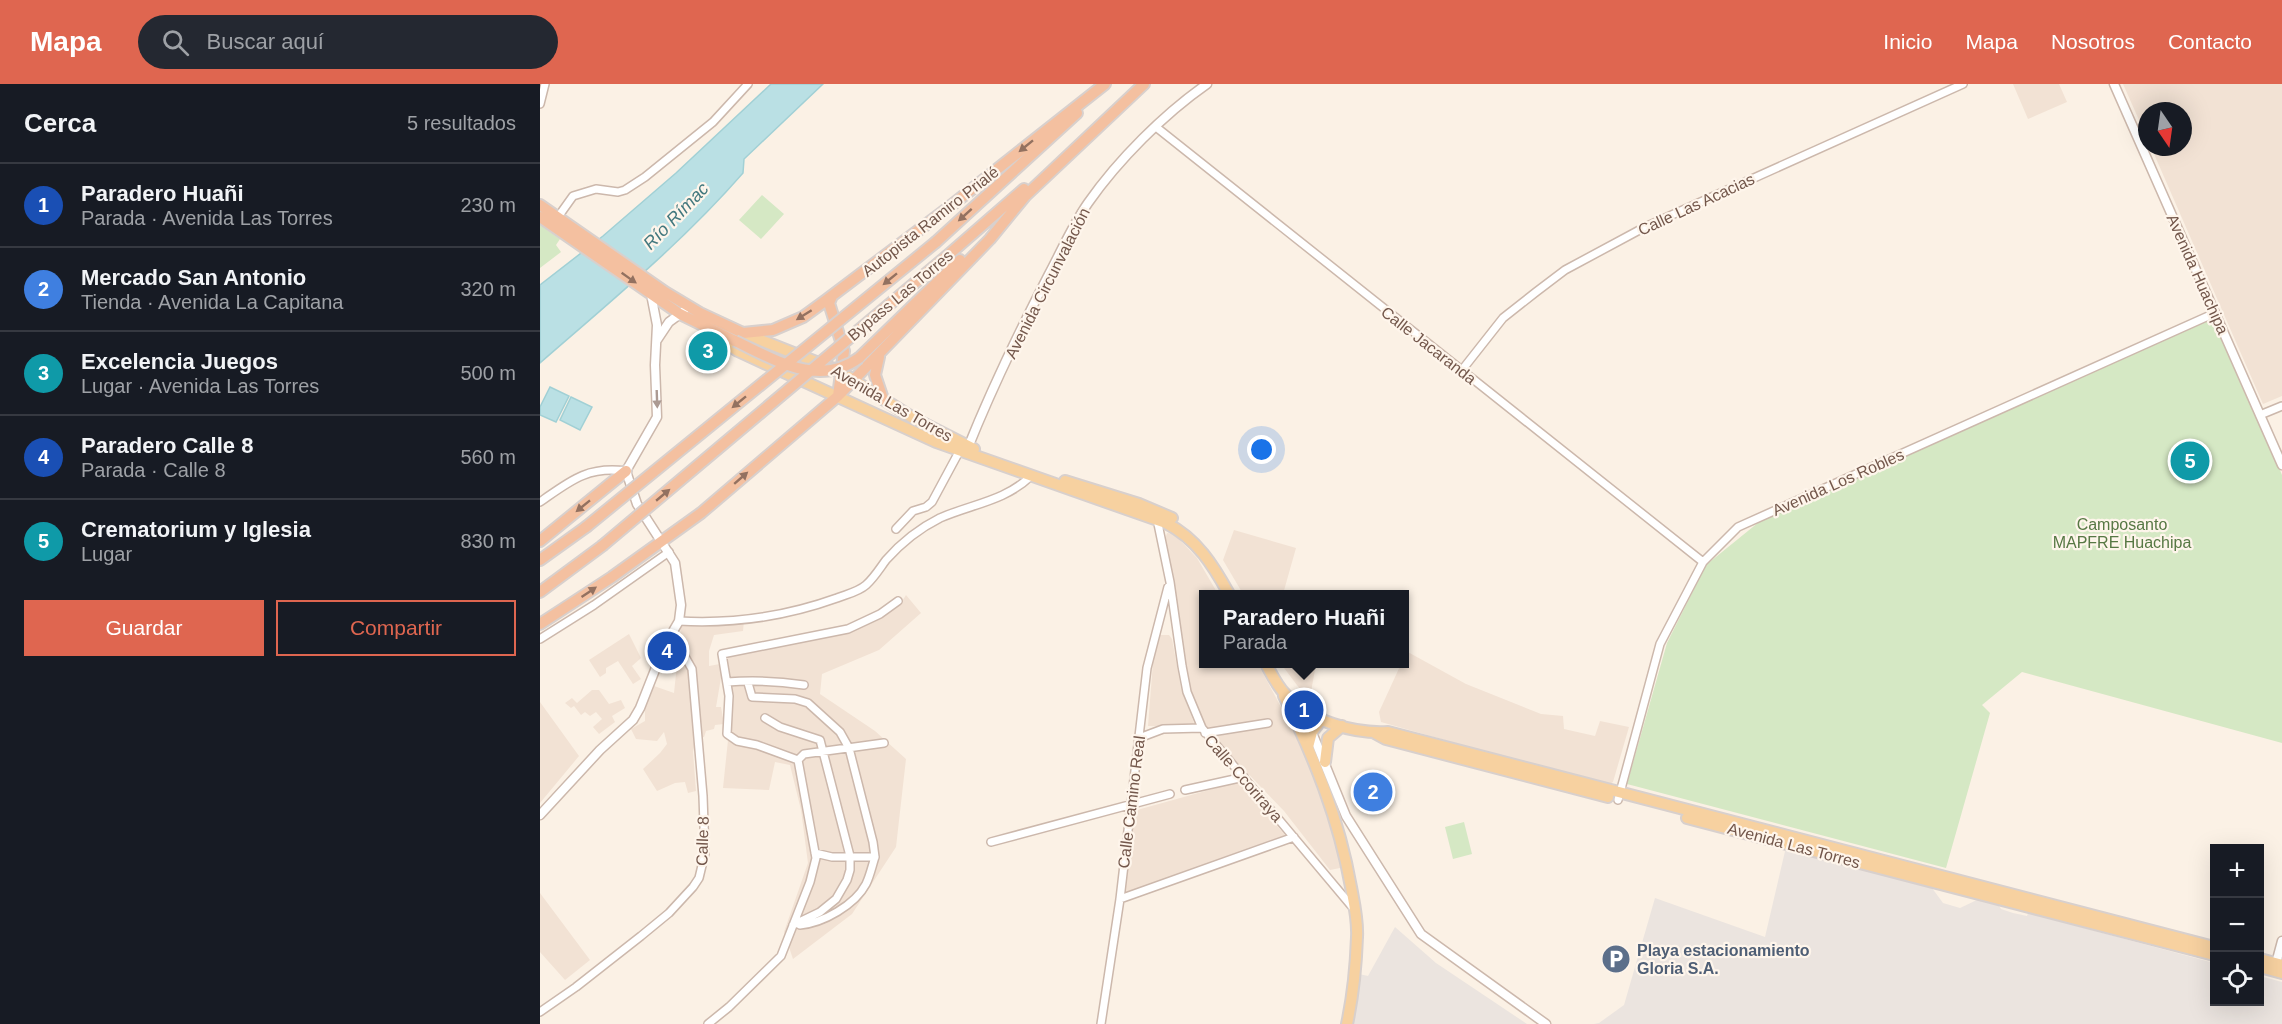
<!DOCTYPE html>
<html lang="es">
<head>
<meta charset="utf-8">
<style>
  body { margin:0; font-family:Arial,sans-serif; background:#242831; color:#f1f3f6 }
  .controls { position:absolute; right:18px; bottom:18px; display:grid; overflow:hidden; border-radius:0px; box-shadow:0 6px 24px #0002 }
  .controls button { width:54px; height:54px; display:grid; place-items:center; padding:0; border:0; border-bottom:2px solid #363941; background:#171b24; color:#f1f3f6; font:30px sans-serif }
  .compass { position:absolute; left:1598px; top:18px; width:54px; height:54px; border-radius:50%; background:#171b24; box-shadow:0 6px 24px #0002; rotate:167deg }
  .you { position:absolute; left:722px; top:366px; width:21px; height:21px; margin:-15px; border:4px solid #fff; border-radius:50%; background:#1a73e8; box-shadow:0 0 0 9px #1a73e833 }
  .badge { display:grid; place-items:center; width:39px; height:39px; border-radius:50%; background:#df6650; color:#fff; font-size:20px; font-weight:700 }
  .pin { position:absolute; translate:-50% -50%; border:3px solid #fff; box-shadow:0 2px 6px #0006 }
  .popup { position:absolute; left:659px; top:506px; width:210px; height:78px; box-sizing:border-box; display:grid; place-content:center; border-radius:0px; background:#171b24; filter:drop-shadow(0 2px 4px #0005); font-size:20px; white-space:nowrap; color:#9ea1a6 }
  .popup b { font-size:22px; color:#f1f3f6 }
  .popup::after { content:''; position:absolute; left:50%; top:100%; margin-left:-12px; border:12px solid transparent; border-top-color:#171b24 }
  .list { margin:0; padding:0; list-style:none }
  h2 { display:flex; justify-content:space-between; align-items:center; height:78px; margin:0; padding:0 24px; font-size:26px }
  h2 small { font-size:20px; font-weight:400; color:#9ea1a6 }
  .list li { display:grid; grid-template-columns:39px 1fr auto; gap:18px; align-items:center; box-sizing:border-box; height:84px; padding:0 24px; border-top:2px solid #363941 }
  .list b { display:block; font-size:22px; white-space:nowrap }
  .list p { margin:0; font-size:20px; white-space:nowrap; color:#9ea1a6 }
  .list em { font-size:20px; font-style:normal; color:#9ea1a6 }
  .actions { display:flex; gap:12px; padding:18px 24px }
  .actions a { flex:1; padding:14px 0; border:2px solid #df6650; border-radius:0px; text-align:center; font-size:21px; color:#df6650 }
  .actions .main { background:#df6650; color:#fff }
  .icon { flex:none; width:33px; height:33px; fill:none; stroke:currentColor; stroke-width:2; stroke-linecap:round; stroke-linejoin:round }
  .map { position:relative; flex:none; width:1742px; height:940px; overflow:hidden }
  header { display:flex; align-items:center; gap:36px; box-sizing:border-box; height:84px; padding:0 30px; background:#df6650; color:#fff }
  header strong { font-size:28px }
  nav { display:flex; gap:33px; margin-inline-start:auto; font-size:21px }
  .search { width:420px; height:54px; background:#242831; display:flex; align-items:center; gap:15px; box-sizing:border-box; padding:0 21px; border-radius:33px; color:#9ea1a6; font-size:22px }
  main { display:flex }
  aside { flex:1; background:#171b24 }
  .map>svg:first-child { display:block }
  .residential { fill:#f2e2d4 }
  .industrial { fill:#ebe4df }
  .green { fill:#d5e8c4 }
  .water { fill:#bae0e4; stroke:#a1d0d5; stroke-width:1.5 }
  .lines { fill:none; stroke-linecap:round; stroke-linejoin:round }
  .minor-casing { stroke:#ccb8ac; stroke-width:10 }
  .tertiary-casing { stroke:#ccb8ac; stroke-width:11 }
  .primary-casing { stroke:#d8d0cd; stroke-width:14 }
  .trunk-casing { stroke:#d8d0cd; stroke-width:14 }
  .minor { stroke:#fff; stroke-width:7 }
  .tertiary { stroke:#fff; stroke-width:8 }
  .primary { stroke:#f7d1a0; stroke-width:10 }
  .trunk { stroke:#f4c0a0; stroke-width:10 }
  .trunk-bridge-casing { stroke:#d8d0cd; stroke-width:14; stroke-linecap:butt }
  .trunk-bridge { stroke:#f4c0a0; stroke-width:10 }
  .oneway { fill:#937160 }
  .oneway2 { fill:#ab9a93 }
  .labels { text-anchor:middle; stroke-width:4.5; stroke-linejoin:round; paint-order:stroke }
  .street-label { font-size:16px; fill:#73574b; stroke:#fef5eb }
  .park-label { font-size:16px; fill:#577844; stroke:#fef5eb }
  .service-label { font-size:16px; font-weight:bold; fill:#4e5e75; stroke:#fef5eb; text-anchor:start }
  .water-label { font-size:18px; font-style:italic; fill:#43787e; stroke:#fef5eb }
</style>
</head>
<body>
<header>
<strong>Mapa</strong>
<div class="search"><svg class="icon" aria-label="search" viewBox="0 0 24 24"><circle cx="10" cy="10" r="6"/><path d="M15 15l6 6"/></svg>Buscar aquí</div>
<nav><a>Inicio</a><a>Mapa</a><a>Nosotros</a><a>Contacto</a></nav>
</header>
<main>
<aside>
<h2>Cerca<small>5 resultados</small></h2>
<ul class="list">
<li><span class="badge" style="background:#1a4fb4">1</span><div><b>Paradero Huañi</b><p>Parada · Avenida Las Torres</p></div><em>230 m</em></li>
<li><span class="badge" style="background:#3f7fe0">2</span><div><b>Mercado San Antonio</b><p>Tienda · Avenida La Capitana</p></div><em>320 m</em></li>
<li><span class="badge" style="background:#0f9aa8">3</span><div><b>Excelencia Juegos</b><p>Lugar · Avenida Las Torres</p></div><em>500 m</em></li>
<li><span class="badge" style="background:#1a4fb4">4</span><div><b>Paradero Calle 8</b><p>Parada · Calle 8</p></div><em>560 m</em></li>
<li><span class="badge" style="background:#0f9aa8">5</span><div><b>Crematorium y Iglesia</b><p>Lugar</p></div><em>830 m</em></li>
</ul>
<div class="actions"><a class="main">Guardar</a><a>Compartir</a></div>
</aside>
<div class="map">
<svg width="1742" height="940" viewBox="0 0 1742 940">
  <rect width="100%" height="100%" fill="#fbf1e5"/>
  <!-- residential -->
  <path class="residential" d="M 1473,0 L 1519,0 L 1527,18 L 1488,35 Z
    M 1583,0 L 1742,0 L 1742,312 L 1723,320 L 1611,63 L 1643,63 L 1643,27 L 1607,27 L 1607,54 Z
    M 694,446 L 756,464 L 743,510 L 703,510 L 683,476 Z
    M 627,449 L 634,450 L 657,474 L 678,510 L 664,510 L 664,580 L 718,580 L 771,679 L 794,740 L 801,777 L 800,784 L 790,786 L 744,727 L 669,649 L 652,612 L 648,594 L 632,488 L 625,455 Z
    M 366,511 L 381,529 L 339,566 L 282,590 L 280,610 L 335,647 L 366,675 L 356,763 L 312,830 L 253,875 L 244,848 L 268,779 L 261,726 L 250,681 L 235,678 L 229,706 L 183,704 L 190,637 L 184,571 L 300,549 L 345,529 L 361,519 Z
    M 204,537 L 203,547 L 174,551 L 169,567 L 169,582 L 180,580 L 182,588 L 176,623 L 181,623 L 184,640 L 175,641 L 174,645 L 166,647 L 164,653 L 156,654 L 153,668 L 156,707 L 148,709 L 145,698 L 135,699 L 117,707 L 103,685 L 120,669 L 127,660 L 124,648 L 117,657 L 96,655 L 91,645 L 105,637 L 105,624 L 114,602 L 134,609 L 141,542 Z
    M 89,550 L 101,574 L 92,582 L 101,595 L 93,600 L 78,577 L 66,584 L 66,589 L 60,593 L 49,576 Z
    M 620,551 L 629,551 L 632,555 L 641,604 L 654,639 L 652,643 L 608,642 L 613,578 Z
    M 866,567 L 926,600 L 1001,630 L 1023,632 L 1024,645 L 1055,652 L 1060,637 L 1089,643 L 1073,698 L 1067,702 L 841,638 L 839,628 L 861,580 L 864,580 Z
    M 741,580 L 776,580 L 771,608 L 766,613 Z
    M 52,606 L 59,606 L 69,620 L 81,616 L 85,624 L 72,632 L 75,638 L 59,650 L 53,643 L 62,635 L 56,628 L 50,632 L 45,628 L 41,631 L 34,622 L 31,624 L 25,619 L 32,614 L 37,619 Z
    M 0,618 L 39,672 L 0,719 Z
    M 698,698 L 746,752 L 585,809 L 593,730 L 597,726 Z
    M 0,809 L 50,876 L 25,896 L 0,868 Z"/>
  <!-- industrial -->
  <path class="industrial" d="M 1246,763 L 1392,804 L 1403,819 L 1420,824 L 1439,815 L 1458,820 L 1461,825 L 1473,829 L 1487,832 L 1488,829 L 1674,879 L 1674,918 L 1720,918 L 1720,892 L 1742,898 L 1742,940 L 1054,940 L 1059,939 L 1084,921 L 1115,814 L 1225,853 Z
    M 855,843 L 896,879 L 987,940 L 813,940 L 819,890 L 828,892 Z"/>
  <!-- green -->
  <path class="green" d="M 222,111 L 244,130 L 221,155 L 199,136 Z
    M 0,141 L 20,155 L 16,161 L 21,168 L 0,184 Z
    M 1666,235 L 1677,240 L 1742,391 L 1742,659 L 1482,588 L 1442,621 L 1450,629 L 1406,784 L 1087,700 L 1127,559 L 1166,481 L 1219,438 Z
    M 924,738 L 932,770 L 913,775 L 905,743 Z"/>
  <!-- water -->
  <path class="water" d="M 231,0 L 283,0 L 204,75 L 203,89 C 142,159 70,218 0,279 L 0,201 L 63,152 L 136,89 Z
    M 10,303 L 29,312 L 16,338 L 0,331 L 0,323 Z
    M 31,313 L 52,323 L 40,346 L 20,336 Z"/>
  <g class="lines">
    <!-- minor casing -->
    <g class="minor-casing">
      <path id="minor" d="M 0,20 L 5,0
        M 616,43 L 1163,478
        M 18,133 L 33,112 L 56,105 L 78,108 L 85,106 L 105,93 L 173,38 L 208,0
        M 922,286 L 963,234 L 996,208 L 1025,186 L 1105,143 L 1423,0
        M 1720,331 L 1742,322
        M 0,418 C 30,397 47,382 86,387
        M 617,435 L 630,498 L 642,582 L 647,608 L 662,644 L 814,825
        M 356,445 L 373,427 L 386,423 L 392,418 L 420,366
        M 139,537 C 192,540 247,532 297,514 C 307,510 318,508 326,501 C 334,494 340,484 346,476 C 361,459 380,444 400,434 C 432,420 465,417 491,392
        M 0,555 L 54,521 L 129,468
        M 187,598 C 212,596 238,597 264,601
        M 208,599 L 212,613 L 255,615 L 268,619 L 300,648 L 309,664 L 333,758 L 335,773
        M 225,634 L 240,643 L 280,656 L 310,772 L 310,786 L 307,796 L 296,815 L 280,828 L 253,841
        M 665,649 L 728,639
        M 599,654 L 623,645 L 662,644
        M 258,676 L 264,670 L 344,659
        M 645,706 L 704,693
        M 1078,716 L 1120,560 L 1163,478 L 1198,443 L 1675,229
        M 451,758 L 630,710
        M 580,815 L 754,753
        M 260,841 C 283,839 315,821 326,800 C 330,792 332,782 335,773 L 292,773 L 275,769
        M 0,928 L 36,903 L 101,852 L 129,829 L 153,803 L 159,794 L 165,769 L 163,712 L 152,585 L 144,571 L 124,563
        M 168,940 L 189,923 L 241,872 L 270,798 L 276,774 L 258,676 L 217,661 L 197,657 L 187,650 L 189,612 L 182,570 L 308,545 L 340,530 L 358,517
        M 561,940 L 580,815 L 607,584 L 628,503"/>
    </g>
    <!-- tertiary casing -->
    <g class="tertiary-casing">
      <path id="tertiary" d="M 1574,0 L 1742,381
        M 117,256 L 129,238 L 144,227
        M 427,366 C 451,306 479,248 508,192 C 521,168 532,142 548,119 C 578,76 624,30 667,0
        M 760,625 L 769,641 L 806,732 L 881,850 L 1006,940
        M 0,731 L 60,666 L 93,636 L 100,624 L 124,563 L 139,537 L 141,521 L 135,479 L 97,420 L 86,387 L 117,333 L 115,281 L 117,241 L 111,210
        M 1735,883 L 1742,857"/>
    </g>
    <!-- primary casing -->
    <g class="primary-casing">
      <path id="primary" d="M 174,248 L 187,260 L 198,267 L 396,358 L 626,439 C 657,455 673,481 689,510
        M 203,249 L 299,287 L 373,334 L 434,365
        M 525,397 L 599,420 L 632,434
        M 726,580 C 732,591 737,602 746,611 C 769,637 814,650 848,648 L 1674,863
        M 744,612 C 774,673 799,735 811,803 C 814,819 818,836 817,853 C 816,881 813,912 807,940
        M 835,649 L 846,655 L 1068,713
        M 768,663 L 772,648 L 782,635
        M 785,678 L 788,654 L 802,642
        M 1147,734 L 1674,871
        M 1720,875 L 1742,881
        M 1720,883 L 1742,889"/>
    </g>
    <!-- trunk casing -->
    <g class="trunk-casing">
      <path id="trunk" d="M 482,115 L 604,0
        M 0,121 L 125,208 L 160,229 L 203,249 L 233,246 L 263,233 L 285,217 L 408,124 L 565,0
        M 0,133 L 140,230 L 195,257
        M 396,158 L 537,29
        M 407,172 L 484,105
        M 292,212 L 289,219 L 304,267 L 298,312
        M 339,273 L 335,291 L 343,315
        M 319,274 L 420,176
        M 0,457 L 86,387
        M 0,476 L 46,443
        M 0,508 L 62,462
        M 0,540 L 72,493 L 161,429 L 298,312 L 450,155 L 486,111"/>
    </g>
    <!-- minor -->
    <use href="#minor" class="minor"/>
    <!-- tertiary -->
    <use href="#tertiary" class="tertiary"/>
    <!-- primary -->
    <use href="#primary" class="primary"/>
    <!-- trunk -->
    <use href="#trunk" class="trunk"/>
    <!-- trunk-bridge casing -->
    <g class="trunk-bridge-casing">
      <path id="trunk-bridge" d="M 195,257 C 234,275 278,304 319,274
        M 46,443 L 396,158
        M 62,462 L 407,172"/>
    </g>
    <!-- trunk-bridge -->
    <use href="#trunk-bridge" class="trunk-bridge"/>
  </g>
  <!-- one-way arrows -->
  <defs><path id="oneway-solid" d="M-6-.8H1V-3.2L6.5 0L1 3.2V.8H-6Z" transform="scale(1.5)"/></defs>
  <g class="oneway">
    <use href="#oneway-solid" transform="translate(486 62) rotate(141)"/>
    <use href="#oneway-solid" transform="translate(425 131) rotate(138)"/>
    <use href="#oneway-solid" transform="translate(89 194) rotate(35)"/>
    <use href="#oneway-solid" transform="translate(350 195) rotate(141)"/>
    <use href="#oneway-solid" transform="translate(264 231) rotate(148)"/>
    <use href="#oneway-solid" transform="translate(199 318) rotate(141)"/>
    <use href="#oneway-solid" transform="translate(201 394) rotate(-41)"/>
    <use href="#oneway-solid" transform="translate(123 411) rotate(-40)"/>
    <use href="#oneway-solid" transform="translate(43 422) rotate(141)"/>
    <use href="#oneway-solid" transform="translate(49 508) rotate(-34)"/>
  </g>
  <use class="oneway2" href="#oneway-solid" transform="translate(117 315) rotate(88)"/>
  <!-- icons -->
  <defs>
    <g id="parking-disc" transform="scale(1.5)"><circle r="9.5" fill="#5c6f8a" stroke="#fef5eb"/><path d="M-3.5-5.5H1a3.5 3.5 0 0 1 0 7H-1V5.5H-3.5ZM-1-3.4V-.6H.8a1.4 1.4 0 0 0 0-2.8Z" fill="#fff"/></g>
  </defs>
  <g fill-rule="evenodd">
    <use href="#parking-disc" x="1076" y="875"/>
  </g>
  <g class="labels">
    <!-- street labels -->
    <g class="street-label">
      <text transform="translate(1156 120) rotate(-25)" y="6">Calle Las Acacias</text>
      <text transform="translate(390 137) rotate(-38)" y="6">Autopista Ramiro Prialé</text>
      <text transform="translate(1658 190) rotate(66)" y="6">Avenida Huachipa</text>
      <text transform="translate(507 199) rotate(-63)" y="6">Avenida Circunvalación</text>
      <text transform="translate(360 211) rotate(-40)" y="6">Bypass Las Torres</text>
      <text transform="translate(889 261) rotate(38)" y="6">Calle Jacaranda</text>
      <text transform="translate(352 319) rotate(30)" y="6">Avenida Las Torres</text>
      <text transform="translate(1298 398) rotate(-24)" y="6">Avenida Los Robles</text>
      <text transform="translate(704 694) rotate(49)" y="6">Calle Ccoriraya</text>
      <text transform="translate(591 718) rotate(-83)" y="6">Calle Camino Real</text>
      <text transform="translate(162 757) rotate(-88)" y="6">Calle 8</text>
      <text transform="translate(1254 761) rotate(15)" y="6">Avenida Las Torres</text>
    </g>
    <!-- park labels -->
    <g class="park-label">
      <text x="1582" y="446">Camposanto<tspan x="1582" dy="18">MAPFRE Huachipa</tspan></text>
    </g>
    <!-- service labels -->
    <g class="service-label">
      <text x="1097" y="872">Playa estacionamiento<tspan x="1097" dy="18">Gloria S.A.</tspan></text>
    </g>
    <!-- water labels -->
    <g class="water-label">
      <text transform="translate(136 132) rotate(-46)" y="6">Río Rímac</text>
    </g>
  </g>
</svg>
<div class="controls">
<button>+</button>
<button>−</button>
<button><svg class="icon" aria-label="locate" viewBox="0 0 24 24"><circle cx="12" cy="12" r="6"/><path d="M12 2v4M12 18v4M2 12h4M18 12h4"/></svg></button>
</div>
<svg class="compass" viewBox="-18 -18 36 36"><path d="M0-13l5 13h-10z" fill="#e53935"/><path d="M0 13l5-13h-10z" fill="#9ea1a6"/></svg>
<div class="you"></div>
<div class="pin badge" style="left:764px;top:626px;background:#1a4fb4">1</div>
<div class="popup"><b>Paradero Huañi</b>Parada</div>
<div class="pin badge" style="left:833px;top:708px;background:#3f7fe0">2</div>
<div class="pin badge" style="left:168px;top:267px;background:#0f9aa8">3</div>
<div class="pin badge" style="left:127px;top:567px;background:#1a4fb4">4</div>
<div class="pin badge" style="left:1650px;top:377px;background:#0f9aa8">5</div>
</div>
</main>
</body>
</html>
